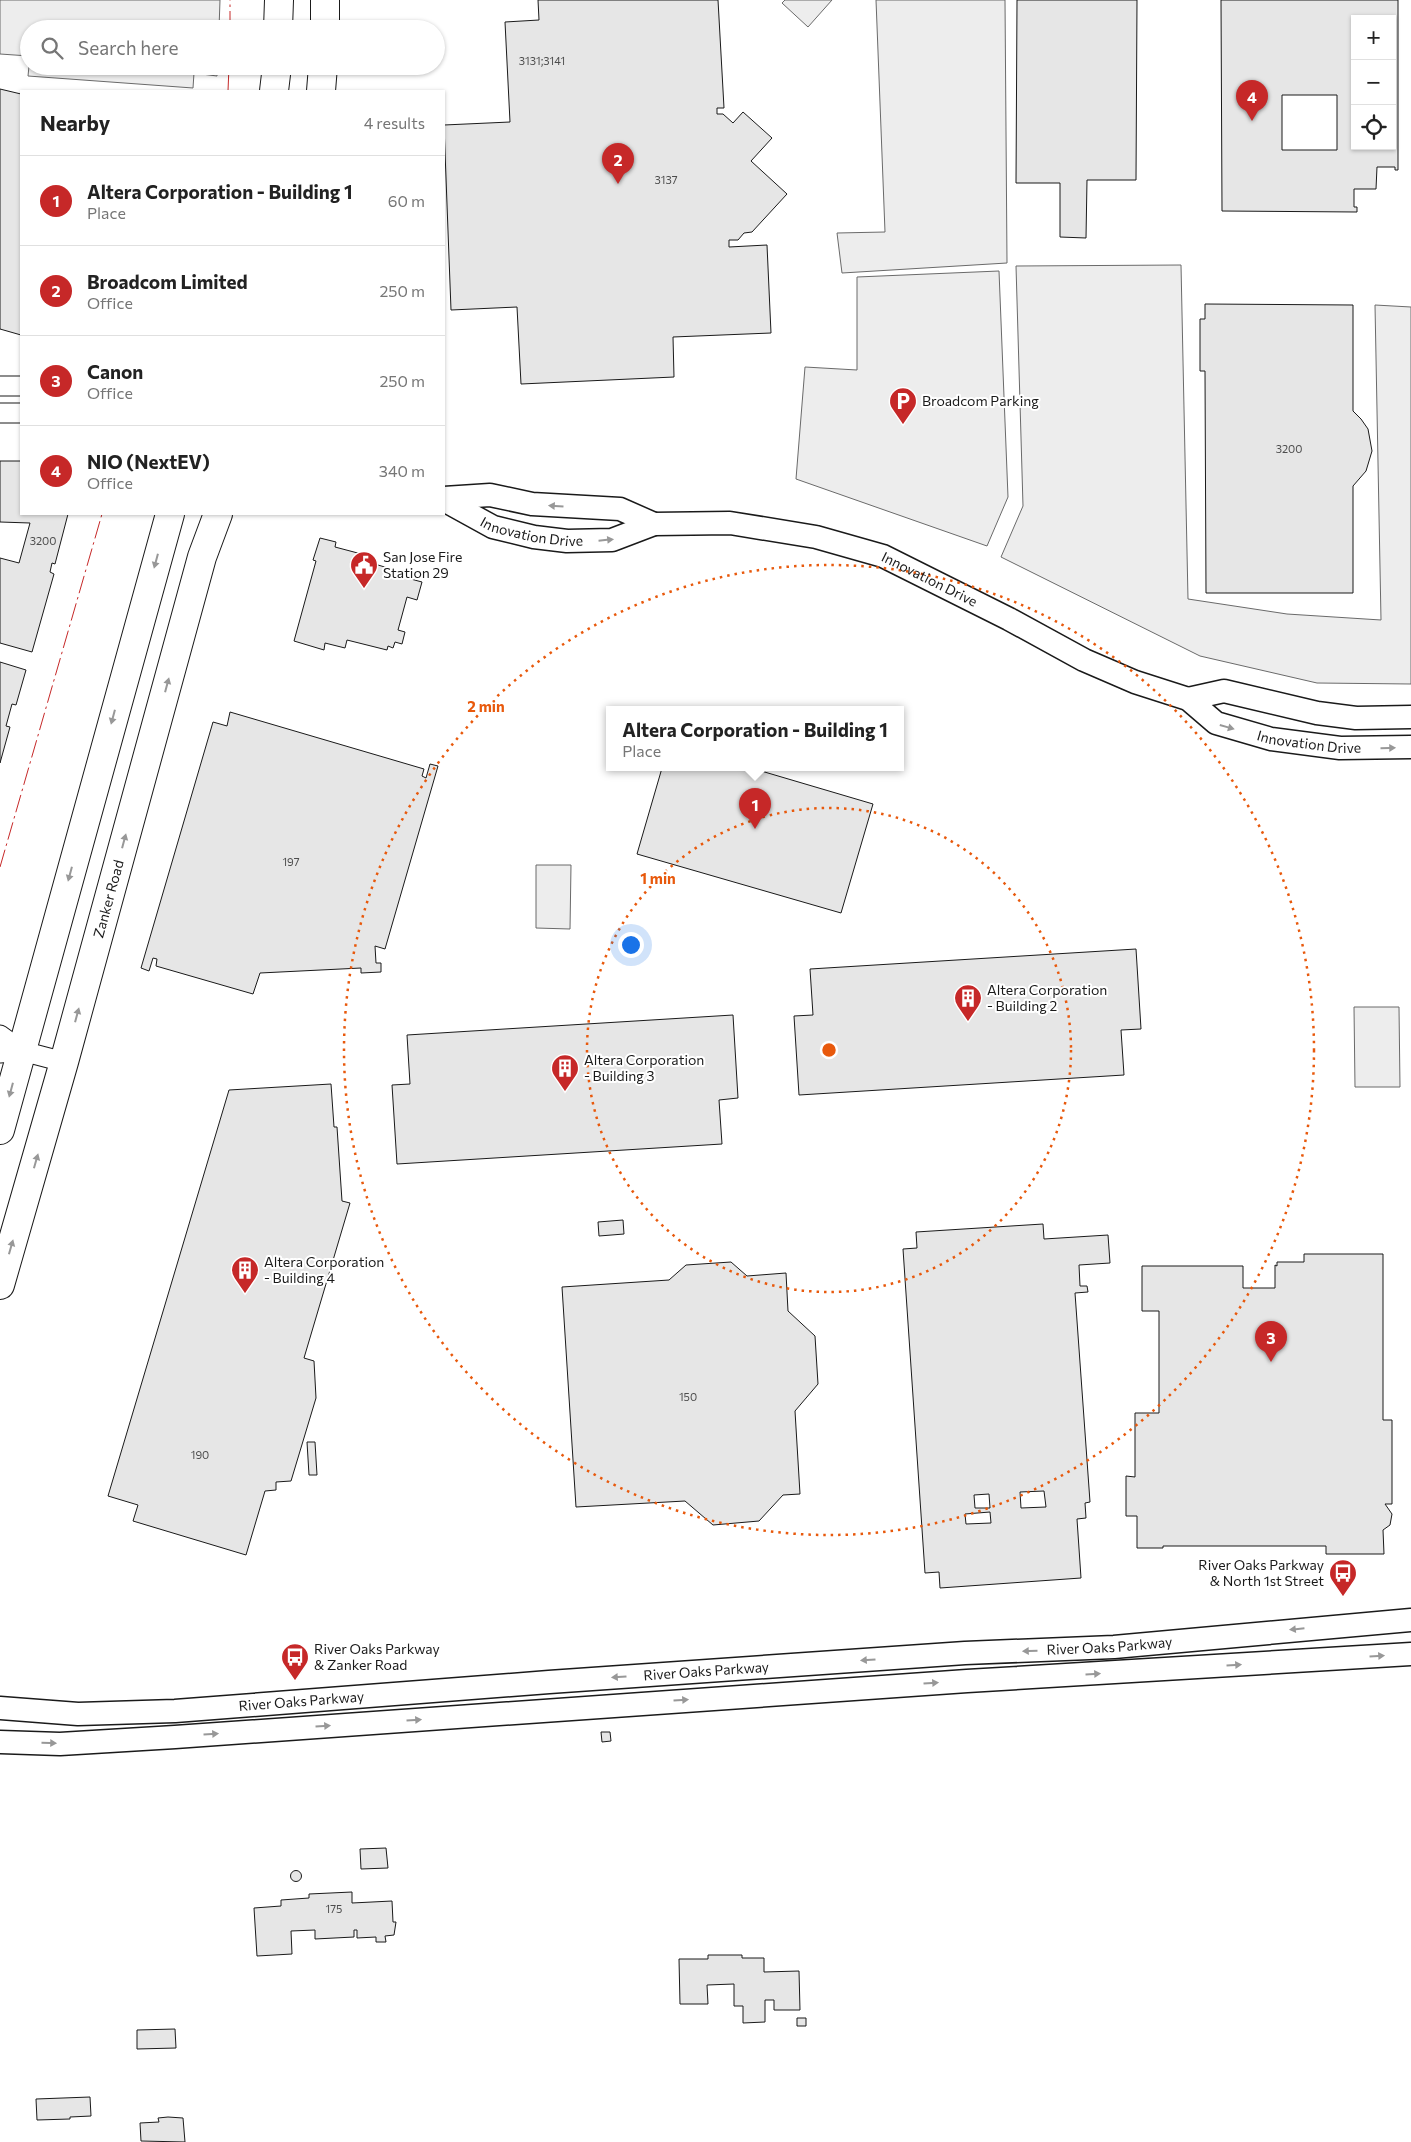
<!DOCTYPE html>
<html lang="en">
<head>
<meta charset="utf-8">
<style>
  body { margin:0; font-family:Commissioner,sans-serif; background:#f6f6f6; color:#222 }
  .controls { position:absolute; right:15px; top:15px; display:grid; overflow:hidden; border-radius:0px; box-shadow:0 1px 4px #0004 }
  .controls button { width:45px; height:45px; display:grid; place-items:center; padding:0; border:0; border-bottom:1px solid #e0e0e0; background:#fff; color:#222; font:25px sans-serif }
  .you { position:absolute; left:630px; top:944px; width:18px; height:18px; margin:-12px; border:4px solid #fff; border-radius:50%; background:#1a73e8; box-shadow:0 0 0 8px #1a73e833 }
  .badge { display:grid; place-items:center; width:32px; height:32px; border-radius:50%; background:#c62828; color:#fff; font-size:16px; font-weight:700 }
  .pin { position:absolute; translate:-50% -41px; filter:drop-shadow(0 1px 2px #0008) }
  .pin::after { content:''; position:absolute; top:26px; width:18px; height:15px; background:inherit; clip-path:polygon(0 0,100% 0,50% 100%) }
  .popup { position:absolute; left:606px; top:706px; width:298px; height:65px; box-sizing:border-box; display:grid; place-content:center; border-radius:0px; background:#fff; filter:drop-shadow(0 1px 4px #0005); font-size:16px; white-space:nowrap; color:#767676 }
  .popup b { font-size:19px; color:#222 }
  .popup::after { content:''; position:absolute; left:50%; top:100%; margin-left:-10px; border:10px solid transparent; border-top-color:#fff }
  .list { margin:0; padding:0; list-style:none }
  h2 { display:flex; justify-content:space-between; align-items:center; height:65px; margin:0; padding:0 20px; font-size:21px }
  h2 small { font-size:16px; font-weight:400; color:#767676 }
  .list li { display:grid; grid-template-columns:32px 1fr auto; gap:15px; align-items:center; box-sizing:border-box; height:90px; padding:0 20px; border-top:1px solid #e0e0e0 }
  .list b { display:block; font-size:19px; white-space:nowrap }
  .list p { margin:0; font-size:16px; white-space:nowrap; color:#767676 }
  .list em { font-size:16px; font-style:normal; color:#767676 }
  .icon { flex:none; width:28px; height:28px; fill:none; stroke:currentColor; stroke-width:2; stroke-linecap:round; stroke-linejoin:round }
  .map { position:relative; flex:none; width:1411px; height:2142px; overflow:hidden }
  .search { position:absolute; background:#fff; box-shadow:0 1px 4px #0004; left:20px; top:20px; width:425px; height:55px; display:flex; align-items:center; gap:12px; box-sizing:border-box; padding:0 18px; border-radius:28px; color:#767676; font-size:19px }
  .panel { position:absolute; background:#fff; box-shadow:0 1px 4px #0004; left:20px; top:90px; width:425px; height:425px; border-radius:0px }
  .map>svg:first-child { display:block }
  .built { fill:#ededed; stroke:#6a6a6a }
  .building { fill:#e6e6e6; stroke:#1a1a1a; fill-rule:evenodd }
  .lines { fill:none; stroke-linecap:round; stroke-linejoin:round }
  .minor-casing { stroke:#1a1a1a; stroke-width:21 }
  .tertiary-casing { stroke:#1a1a1a; stroke-width:25 }
  .primary-casing { stroke:#1a1a1a; stroke-width:30 }
  .minor { stroke:#fff; stroke-width:19 }
  .tertiary { stroke:#fff; stroke-width:22 }
  .primary { stroke:#fff; stroke-width:28 }
  .power { stroke:#c62828; stroke-width:1; stroke-dasharray:18 4 2.5 4; stroke-linecap:butt }
  .oneway { fill:#989898 }
  .ring { fill:none; stroke:#e8590c; stroke-width:2.5; stroke-dasharray:2.5 5 }
  .labels { text-anchor:middle; stroke-width:4; stroke-linejoin:round; paint-order:stroke }
  .number-label { font-size:11px; fill:#4d4d4d }
  .poi-label { font-size:14px; fill:#1a1a1a; stroke:#fff; text-anchor:start }
  .street-label { font-size:14px; fill:#1a1a1a; stroke:#fff }
  .centre { fill:#e8590c; stroke:#fff; stroke-width:2.5 }
  .ring-label { font-size:15px; text-anchor:middle; font-weight:bold; fill:#e8590c; stroke:#fff; stroke-width:4; stroke-linejoin:round; paint-order:stroke }
</style>
</head>
<body>
<div class="map">
<svg width="1411" height="2142" viewBox="0 0 1411 2142">
  <rect width="100%" height="100%" fill="#fff"/>
  <!-- built -->
  <path class="built" d="M 0,0 L 220,0 L 219,29 L 29,29 L 29,56 L 0,54 Z
    M 785,0 L 832,0 L 808,27 L 782,3 Z
    M 876,0 L 1005,0 L 1007,263 L 842,273 L 837,233 L 885,232 Z
    M 29,66 L 217,66 L 217,76 L 194,73 L 193,88 L 28,76 Z
    M 1181,265 L 1188,599 L 1287,614 L 1381,620 L 1375,305 L 1411,307 L 1411,684 L 1317,683 L 1200,656 L 1001,557 L 1023,506 L 1016,266 Z
    M 999,271 L 1008,497 L 987,546 L 796,479 L 805,367 L 857,370 L 857,277 Z
    M 536,865 L 571,865 L 570,929 L 536,928 Z
    M 1354,1007 L 1399,1007 L 1400,1087 L 1355,1087 Z"/>
  <!-- building -->
  <path class="building" d="M 538,0 L 718,0 L 724,108 L 717,108 L 717,114 L 723,114 L 733,123 L 743,112 L 772,138 L 751,161 L 787,194 L 752,232 L 744,233 L 738,240 L 729,240 L 729,247 L 767,245 L 771,333 L 673,337 L 674,377 L 521,384 L 517,307 L 451,310 L 444,125 L 510,122 L 505,22 L 539,20 Z
    M 1017,0 L 1137,0 L 1136,180 L 1087,180 L 1086,238 L 1060,237 L 1060,183 L 1016,183 Z
    M 1221,0 L 1398,0 L 1398,170 L 1395,170 L 1395,167 L 1377,167 L 1376,189 L 1354,189 L 1354,207 L 1357,207 L 1357,212 L 1222,211 ZM 1355,19 L 1392,19 L 1392,146 L 1355,146 ZM 1282,95 L 1337,95 L 1337,150 L 1282,150 Z
    M 0,89 L 21,94 L 21,335 L 0,329 Z
    M 1205,304 L 1353,305 L 1353,411 L 1361,419 L 1368,429 L 1372,451 L 1366,471 L 1353,486 L 1353,593 L 1206,593 L 1205,371 L 1200,371 L 1200,319 L 1205,319 Z
    M 0,461 L 21,461 L 21,514 L 68,514 L 55,564 L 52,563 L 50,572 L 54,574 L 32,652 L 0,643 L 0,558 L 19,563 L 30,523 L 0,522 Z
    M 320,538 L 336,542 L 335,547 L 369,556 L 368,562 L 408,574 L 407,578 L 422,582 L 417,600 L 407,597 L 398,630 L 405,632 L 402,644 L 395,642 L 393,648 L 388,646 L 387,650 L 347,640 L 345,648 L 325,643 L 324,650 L 294,641 L 316,561 L 313,560 Z
    M 0,662 L 26,670 L 16,705 L 12,704 L 6,726 L 10,727 L 0,763 Z
    M 230,712 L 424,769 L 422,776 L 426,778 L 430,764 L 438,766 L 385,949 L 375,946 L 376,963 L 381,963 L 381,972 L 361,973 L 361,968 L 260,973 L 253,994 L 156,966 L 157,959 L 153,958 L 149,971 L 141,968 L 213,722 L 227,726 Z
    M 662,768 L 751,768 L 873,804 L 841,913 L 637,854 Z
    M 1136,949 L 1141,1029 L 1121,1030 L 1124,1075 L 799,1095 L 794,1016 L 813,1015 L 810,969 Z
    M 733,1015 L 738,1098 L 719,1100 L 722,1144 L 397,1164 L 392,1085 L 410,1084 L 407,1035 Z
    M 331,1084 L 334,1127 L 337,1127 L 342,1201 L 350,1203 L 304,1358 L 314,1361 L 316,1398 L 291,1481 L 276,1482 L 276,1490 L 265,1491 L 246,1555 L 133,1521 L 138,1505 L 108,1496 L 229,1090 Z
    M 623,1220 L 624,1234 L 599,1236 L 598,1222 Z
    M 1043,1224 L 1044,1239 L 1108,1235 L 1110,1263 L 1079,1265 L 1080,1286 L 1087,1286 L 1088,1292 L 1075,1293 L 1090,1502 L 1085,1503 L 1086,1518 L 1077,1519 L 1081,1578 L 940,1588 L 939,1572 L 925,1573 L 903,1249 L 917,1248 L 916,1232 ZM 1044,1491 L 1046,1507 L 1021,1508 L 1020,1492 ZM 989,1494 L 990,1508 L 975,1508 L 974,1495 ZM 990,1512 L 991,1523 L 966,1524 L 965,1514 Z
    M 1304,1254 L 1383,1254 L 1383,1420 L 1392,1420 L 1392,1504 L 1385,1504 L 1392,1514 L 1390,1525 L 1383,1530 L 1384,1554 L 1326,1554 L 1326,1546 L 1163,1546 L 1163,1548 L 1137,1548 L 1137,1516 L 1126,1516 L 1126,1476 L 1135,1477 L 1135,1413 L 1159,1413 L 1159,1311 L 1142,1311 L 1142,1266 L 1243,1266 L 1243,1288 L 1275,1288 L 1275,1265 L 1277,1266 L 1277,1262 L 1304,1262 Z
    M 731,1262 L 747,1276 L 786,1273 L 788,1311 L 815,1336 L 818,1384 L 795,1411 L 800,1494 L 783,1495 L 759,1521 L 713,1525 L 685,1501 L 576,1507 L 562,1287 L 669,1280 L 686,1265 Z
    M 307,1442 L 315,1442 L 317,1475 L 309,1475 Z
    M 601,1732 L 610,1732 L 611,1741 L 602,1742 Z
    M 386,1848 L 388,1868 L 361,1869 L 360,1849 Z
    M290.5 1876a5.5 5.5 0 1 1 11 0a5.5 5.5 0 1 1-11 0Z
    M 352,1892 L 352,1903 L 392,1901 L 393,1922 L 396,1922 L 394,1935 L 385,1936 L 386,1942 L 376,1942 L 376,1937 L 357,1938 L 357,1930 L 354,1930 L 354,1937 L 315,1939 L 315,1930 L 291,1931 L 292,1954 L 257,1956 L 254,1908 L 281,1906 L 281,1900 L 309,1898 L 309,1894 Z
    M 708,1955 L 742,1955 L 742,1958 L 764,1958 L 764,1972 L 799,1971 L 800,2010 L 774,2010 L 774,2000 L 765,2000 L 765,2022 L 743,2023 L 743,2006 L 734,2006 L 734,1984 L 707,1985 L 708,2004 L 680,2004 L 679,1959 L 708,1959 Z
    M 797,2018 L 806,2018 L 806,2026 L 797,2026 Z
    M 175,2029 L 176,2048 L 137,2049 L 137,2030 Z
    M 90,2097 L 91,2116 L 70,2117 L 70,2119 L 37,2120 L 36,2099 Z
    M 168,2117 L 183,2118 L 185,2142 L 141,2141 L 140,2123 L 159,2122 L 158,2118 Z"/>
  <g class="lines">
    <!-- minor casing -->
    <g class="minor-casing">
      <path id="minor" d="M 0,386 L 21,386
        M 0,413 L 21,413
        M 0,1035 L 22,1051
        M 0,1053 L 22,1051 L 64,1062"/>
    </g>
    <!-- tertiary casing -->
    <g class="tertiary-casing">
      <g id="tertiary">
        <path d="M 444,498 L 490,495 L 532,504 L 620,509 L 654,524"/>
        <path id="s1" d="M 444,500 L 493,527 L 534,537 L 567,541 L 612,540 L 654,524 L 730,523 L 816,537 L 883,556 L 1009,619 L 1084,660 L 1135,682 L 1188,699 L 1216,723 L 1271,739 L 1340,748 L 1411,747"/>
        <path d="M 1188,699 L 1224,691 L 1317,713 L 1356,718 L 1411,717"/>
        <path id="s2" d="M 0,1708 L 78,1714 L 175,1711 L 549,1682 L 965,1653 L 1114,1647 L 1411,1620"/>
        <path d="M 0,1742 L 60,1744 L 175,1737 L 967,1681 L 1411,1654"/>
      </g>
    </g>
    <!-- primary casing -->
    <g class="primary-casing">
      <g id="primary">
        <path d="M 278,29 L 279,0"/>
        <path d="M 325,29 L 325,0"/>
        <path d="M 274,91 L 277,66"/>
        <path d="M 321,91 L 323,66"/>
        <path d="M 0,1130 L 170,514"/>
        <path id="s3" d="M 0,1285 L 64,1062 L 202,557 L 218,514"/>
      </g>
    </g>
    <!-- minor -->
    <use href="#minor" class="minor"/>
    <!-- tertiary -->
    <use href="#tertiary" class="tertiary"/>
    <!-- primary -->
    <use href="#primary" class="primary"/>
    <!-- power -->
    <path class="power" d="M 230,29 L 230,0
      M 228,91 L 229,66
      M 0,867 L 102,514"/>
  </g>
  <!-- one-way arrows -->
  <defs><path id="oneway-solid" d="M-6-.8H1V-3.2L6.5 0L1 3.2V.8H-6Z" transform="scale(1.25)"/></defs>
  <g class="oneway">
    <use href="#oneway-solid" transform="translate(556 506) rotate(-176)"/>
    <use href="#oneway-solid" transform="translate(606 540) rotate(-6)"/>
    <use href="#oneway-solid" transform="translate(156 561) rotate(105)"/>
    <use href="#oneway-solid" transform="translate(167 685) rotate(-75)"/>
    <use href="#oneway-solid" transform="translate(113 717) rotate(105)"/>
    <use href="#oneway-solid" transform="translate(1227 727) rotate(16)"/>
    <use href="#oneway-solid" transform="translate(1388 748) rotate(-1)"/>
    <use href="#oneway-solid" transform="translate(124 841) rotate(-75)"/>
    <use href="#oneway-solid" transform="translate(70 874) rotate(105)"/>
    <use href="#oneway-solid" transform="translate(77 1015) rotate(-75)"/>
    <use href="#oneway-solid" transform="translate(11 1090) rotate(105)"/>
    <use href="#oneway-solid" transform="translate(36 1161) rotate(-74)"/>
    <use href="#oneway-solid" transform="translate(11 1247) rotate(-74)"/>
    <use href="#oneway-solid" transform="translate(1297 1629) rotate(174)"/>
    <use href="#oneway-solid" transform="translate(1030 1651) rotate(178)"/>
    <use href="#oneway-solid" transform="translate(1377 1656) rotate(-4)"/>
    <use href="#oneway-solid" transform="translate(868 1660) rotate(176)"/>
    <use href="#oneway-solid" transform="translate(1234 1665) rotate(-4)"/>
    <use href="#oneway-solid" transform="translate(1093 1674) rotate(-3)"/>
    <use href="#oneway-solid" transform="translate(619 1677) rotate(176)"/>
    <use href="#oneway-solid" transform="translate(931 1683) rotate(-4)"/>
    <use href="#oneway-solid" transform="translate(681 1700) rotate(-4)"/>
    <use href="#oneway-solid" transform="translate(414 1720) rotate(-4)"/>
    <use href="#oneway-solid" transform="translate(323 1726) rotate(-4)"/>
    <use href="#oneway-solid" transform="translate(211 1734) rotate(-4)"/>
    <use href="#oneway-solid" transform="translate(49 1743) rotate(1)"/>
  </g>
  <!-- distance rings -->
  <g class="ring">
    <circle cx="829" cy="1050" r="242"/>
    <circle cx="829" cy="1050" r="485"/>
  </g>
  <!-- icons -->
  <defs>
    <g id="parking-pin" transform="scale(1.4375)"><path d="M0 17L-7.5 6A9.5 9.5 0 1 1 7.5 6Z" fill="#c62828" stroke="#fff"/><path d="M-3.5-5.5H1a3.5 3.5 0 0 1 0 7H-1V5.5H-3.5ZM-1-3.4V-.6H.8a1.4 1.4 0 0 0 0-2.8Z" fill="#fff"/></g>
    <g id="civic-pin" transform="scale(1.4375)"><path d="M0 17L-7.5 6A9.5 9.5 0 1 1 7.5 6Z" fill="#c62828" stroke="#fff"/><path d="M-.6-6.5H3V-4.5H.6V-3L4-1V1h2V6H-6V1h2V-1L-.6-3ZM-1.2 2.5V6h2.4V2.5Z" fill="#fff"/></g>
    <g id="building-pin" transform="scale(1.4375)"><path d="M0 17L-7.5 6A9.5 9.5 0 1 1 7.5 6Z" fill="#c62828" stroke="#fff"/><path d="M-4-6H4V6H1V3H-1V6H-4ZM-2.5-4.3h1.7v1.8h-1.7ZM.8-4.3h1.7v1.8H.8ZM-2.5-1h1.7V.8h-1.7ZM.8-1h1.7V.8H.8Z" fill="#fff"/></g>
    <g id="bus-pin" transform="scale(1.4375)"><path d="M0 17L-7.5 6A9.5 9.5 0 1 1 7.5 6Z" fill="#c62828" stroke="#fff"/><path d="M-5-6H5V4H4V6H2V4H-2V6H-4V4H-5ZM-3.5-4V0h7V-4ZM-3.5 1.2v1.5H-2V1.2ZM2 1.2v1.5H3.5V1.2Z" fill="#fff"/></g>
  </defs>
  <g fill-rule="evenodd">
    <use href="#parking-pin" x="903" y="401"/>
    <use href="#civic-pin" x="364" y="565"/>
    <use href="#building-pin" x="968" y="998"/>
    <use href="#building-pin" x="565" y="1068"/>
    <use href="#building-pin" x="245" y="1270"/>
    <use href="#bus-pin" x="1343" y="1573"/>
    <use href="#bus-pin" x="295" y="1657"/>
  </g>
  <g class="labels">
    <!-- number labels -->
    <g class="number-label">
      <text x="542" y="65">3131;3141</text>
      <text x="666" y="184">3137</text>
      <text x="1289" y="453">3200</text>
      <text x="43" y="545">3200</text>
      <text x="291" y="866">197</text>
      <text x="688" y="1401">150</text>
      <text x="200" y="1459">190</text>
      <text x="334" y="1913">175</text>
    </g>
    <!-- poi labels -->
    <g class="poi-label">
      <text x="922" y="406">Broadcom Parking</text>
      <text x="383" y="562">San Jose Fire<tspan x="383" dy="16">Station 29</tspan></text>
      <text x="987" y="995">Altera Corporation<tspan x="987" dy="16">- Building 2</tspan></text>
      <text x="584" y="1065">Altera Corporation<tspan x="584" dy="16">- Building 3</tspan></text>
      <text x="264" y="1267">Altera Corporation<tspan x="264" dy="16">- Building 4</tspan></text>
      <text x="1324" y="1570" text-anchor="end">River Oaks Parkway<tspan x="1324" dy="16">&amp; North 1st Street</tspan></text>
      <text x="314" y="1654">River Oaks Parkway<tspan x="314" dy="16">&amp; Zanker Road</tspan></text>
    </g>
    <!-- street labels -->
    <g class="street-label">
      <text dy="5" stroke="none"><textPath href="#s1" startOffset="95">Innovation Drive</textPath></text>
      <text dy="5" stroke="none"><textPath href="#s1" startOffset="506">Innovation Drive</textPath></text>
      <text dy="5" stroke="none"><textPath href="#s1" startOffset="924">Innovation Drive</textPath></text>
      <text dy="5" stroke="none"><textPath href="#s3" startOffset="401">Zanker Road</textPath></text>
      <text dy="5" stroke="none"><textPath href="#s2" startOffset="1112">River Oaks Parkway</textPath></text>
      <text dy="5" stroke="none"><textPath href="#s2" startOffset="708">River Oaks Parkway</textPath></text>
      <text dy="5" stroke="none"><textPath href="#s2" startOffset="302">River Oaks Parkway</textPath></text>
    </g>
  </g>
  <circle cx="829" cy="1050" r="8" class="centre"/>
  <g class="ring-label">
    <text x="486" y="712">2 min</text>
    <text x="658" y="884">1 min</text>
  </g>
</svg>
<div class="controls">
<button>+</button>
<button>−</button>
<button><svg class="icon" aria-label="locate" viewBox="0 0 24 24"><circle cx="12" cy="12" r="6"/><path d="M12 2v4M12 18v4M2 12h4M18 12h4"/></svg></button>
</div>
<div class="you"></div>
<div class="pin badge" style="left:755px;top:829px">1</div>
<div class="popup"><b>Altera Corporation - Building 1</b>Place</div>
<div class="pin badge" style="left:618px;top:184px">2</div>
<div class="pin badge" style="left:1271px;top:1362px">3</div>
<div class="pin badge" style="left:1252px;top:121px">4</div>
<div class="search"><svg class="icon" aria-label="search" viewBox="0 0 24 24"><circle cx="10" cy="10" r="6"/><path d="M15 15l6 6"/></svg>Search here</div>
<section class="panel">
<h2>Nearby<small>4 results</small></h2>
<ul class="list">
<li><span class="badge">1</span><div><b>Altera Corporation - Building 1</b><p>Place</p></div><em>60 m</em></li>
<li><span class="badge">2</span><div><b>Broadcom Limited</b><p>Office</p></div><em>250 m</em></li>
<li><span class="badge">3</span><div><b>Canon</b><p>Office</p></div><em>250 m</em></li>
<li><span class="badge">4</span><div><b>NIO (NextEV)</b><p>Office</p></div><em>340 m</em></li>
</ul>
</section>
</div>
</body>
</html>
